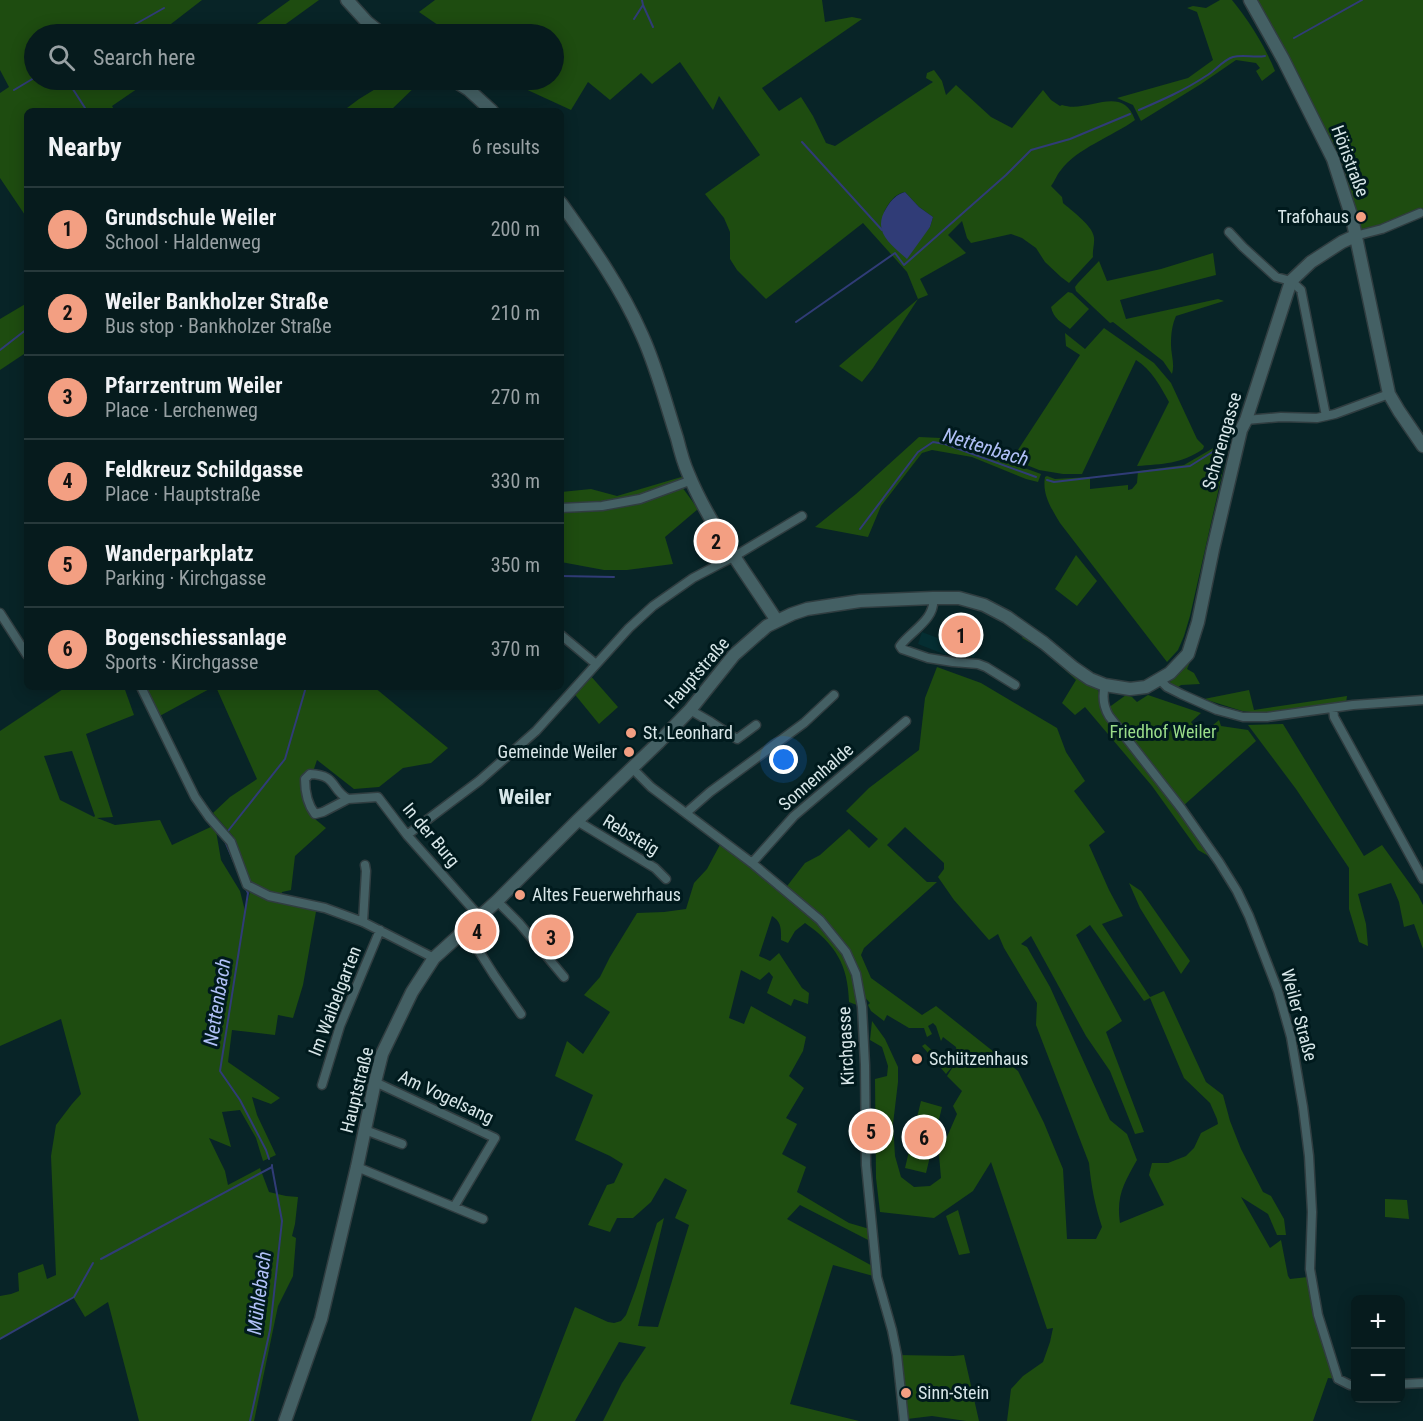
<!DOCTYPE html>
<html lang="en">
<head>
<meta charset="utf-8">
<style>
  body { margin:0; font-family:"Roboto Condensed",sans-serif; background:#0f2426; color:#f1f3f6 }
  .controls { position:absolute; right:18px; bottom:18px; display:grid; overflow:hidden; border-radius:9px; box-shadow:0 3px 15px #0003 }
  .controls button { width:54px; height:54px; display:grid; place-items:center; padding:0; border:0; border-bottom:2px solid #27393b; background:#061b1d; color:#f1f3f6; font:30px sans-serif }
  .you { position:absolute; left:784px; top:760px; width:21px; height:21px; margin:-15px; border:4px solid #fff; border-radius:50%; background:#1a73e8; box-shadow:0 0 0 9px #1a73e833 }
  .badge { display:grid; place-items:center; width:39px; height:39px; border-radius:50%; background:#f39f82; color:#111; font-size:20px; font-weight:700 }
  .pin { position:absolute; translate:-50% -50%; border:3px solid #fff; box-shadow:0 2px 6px #0006 }
  .list { margin:0; padding:0; list-style:none }
  h2 { display:flex; justify-content:space-between; align-items:center; height:78px; margin:0; padding:0 24px; font-size:26px }
  h2 small { font-size:20px; font-weight:400; color:#98a1a4 }
  .list li { display:grid; grid-template-columns:39px 1fr auto; gap:18px; align-items:center; box-sizing:border-box; height:84px; padding:0 24px; border-top:2px solid #27393b }
  .list b { display:block; font-size:22px; white-space:nowrap }
  .list p { margin:0; font-size:20px; white-space:nowrap; color:#98a1a4 }
  .list em { font-size:20px; font-style:normal; color:#98a1a4 }
  .icon { flex:none; width:33px; height:33px; fill:none; stroke:currentColor; stroke-width:2; stroke-linecap:round; stroke-linejoin:round }
  .map { position:relative; flex:none; width:1423px; height:1421px; overflow:hidden }
  .search { position:absolute; background:#061b1d; box-shadow:0 3px 15px #0003; left:24px; top:24px; width:540px; height:66px; display:flex; align-items:center; gap:15px; box-sizing:border-box; padding:0 21px; border-radius:33px; color:#98a1a4; font-size:22px }
  .panel { position:absolute; background:#061b1d; box-shadow:0 3px 15px #0003; left:24px; top:108px; width:540px; height:582px; border-radius:9px }
  .map>svg:first-child { display:block }
  .built { fill:#052e32 }
  .green { fill:#1e4c10; fill-rule:evenodd }
  .water { fill:#303c77 }
  .lines { fill:none; stroke-linecap:round; stroke-linejoin:round }
  .stream { stroke:#303c77; stroke-width:2 }
  .street-casing { stroke:#303d40; stroke-width:11 }
  .secondary-casing { stroke:#303d40; stroke-width:15 }
  .street { stroke:#446064; stroke-width:8 }
  .secondary { stroke:#446064; stroke-width:12 }
  .poi-dot { fill:#f39f82; stroke:#001a1d; stroke-width:2 }
  .labels { text-anchor:middle; stroke-width:6; stroke-linejoin:round; paint-order:stroke }
  .street-label { font-size:18px; fill:#d8e7e9; stroke:#001a1d }
  .poi-label { font-size:18px; fill:#d8e7e9; stroke:#001a1d; text-anchor:start }
  .park-label { font-size:18px; fill:#9add89; stroke:#001a1d }
  .water-label { font-size:20px; font-style:italic; fill:#b1c1f8; stroke:#001a1d }
  .quarter-label { font-size:21px; font-weight:bold; fill:#d8e7e9; stroke:#001a1d }
</style>
</head>
<body>
<div class="map">
<svg width="1423" height="1421" viewBox="0 0 1423 1421">
  <rect width="100%" height="100%" fill="#082427"/>
  <!-- built -->
  <path class="built" d="M 947,615 L 966,622 L 964,629 L 983,637 L 974,658 L 955,650 L 959,641 L 939,633 Z
    M 922,632 L 951,643 L 946,655 L 918,644 Z"/>
  <!-- green -->
  <path class="green" d="M 0,0 L 202,0 L 158,34 L 34,34 L 34,80 L 150,80 L 112,106 L 115,111 L 27,111 L 27,218 L 0,178 L 0,93 L 9,87 L 0,70 Z
    M 290,0 L 319,0 L 272,34 L 243,34 Z
    M 435,0 L 822,0 L 825,22 L 852,17 L 862,19 L 762,88 L 779,111 L 801,97 L 813,116 L 826,143 L 835,146 L 933,82 L 926,78 L 927,73 L 934,70 L 942,81 L 946,95 L 956,85 L 991,117 L 1012,128 L 1043,90 L 1051,100 L 1060,106 L 1062,105 C 1088,114 1122,83 1135,120 C 1113,136 1076,149 1061,170 C 1057,174 1055,181 1051,186 L 1062,197 L 1063,203 C 1071,210 1090,224 1093,234 C 1096,241 1092,249 1093,257 L 1069,283 L 1061,277 L 1045,262 L 1036,248 L 1022,238 L 1011,234 L 971,243 L 967,238 L 962,221 L 948,235 L 966,253 L 920,279 L 928,295 L 918,299 L 873,368 L 862,382 L 839,366 L 918,299 L 907,272 L 863,223 L 766,299 L 737,270 L 730,259 L 730,232 L 724,218 L 705,194 L 760,155 L 719,96 L 713,110 L 680,62 L 652,84 L 641,73 L 610,100 L 588,82 L 571,110 L 506,80 L 554,80 L 554,34 L 451,34 L 419,12 ZM 905,192 L 919,207 L 933,217 L 930,227 L 920,239 L 884,212 C 889,203 894,194 905,192 Z
    M 1220,0 L 1232,0 C 1249,21 1265,46 1275,71 L 1262,81 L 1256,71 L 1260,68 L 1256,63 L 1236,60 L 1201,84 L 1141,121 L 1133,105 L 1117,98 L 1188,78 L 1213,60 L 1197,12 L 1187,8 L 1193,6 L 1206,8 Z
    M 1254,0 L 1423,0 L 1423,208 L 1364,231 L 1360,230 Z
    M 390,80 L 422,80 L 390,111 L 343,111 L 359,99 Z
    M 1213,253 L 1216,275 L 1120,300 L 1126,319 L 1218,299 L 1224,301 L 1176,316 C 1172,325 1171,334 1171,345 C 1171,355 1175,364 1172,374 L 1163,361 L 1113,322 L 1110,323 L 1076,291 L 1075,287 L 1078,283 L 1099,261 L 1107,281 L 1161,269 Z
    M 1068,292 L 1072,293 L 1089,309 L 1070,329 C 1062,323 1053,318 1051,307 Z
    M 27,303 L 27,352 L 0,370 L 0,319 Z
    M 1104,328 L 1154,363 L 1171,383 L 1197,439 L 1204,446 L 1203,449 C 1181,464 1163,464 1137,466 L 1169,402 C 1161,387 1151,369 1136,360 L 1082,474 L 1063,474 L 1039,470 L 1012,459 L 1080,355 L 1066,346 L 1065,333 L 1085,349 Z
    M 919,437 L 941,438 L 1041,474 L 1038,482 L 1026,479 L 972,457 L 932,450 L 922,453 L 881,506 L 868,537 L 815,527 L 856,494 Z
    M 1228,442 L 1229,444 L 1228,448 L 1190,616 L 1184,636 L 1178,650 L 1167,662 L 1060,523 C 1051,508 1042,494 1045,477 L 1047,476 L 1055,479 L 1090,477 L 1090,489 L 1128,485 L 1128,490 L 1132,489 L 1137,483 L 1138,471 L 1184,465 L 1222,443 Z
    M 688,475 L 682,487 L 698,509 L 665,537 L 673,564 L 627,570 L 604,570 L 561,562 L 561,492 L 591,489 L 617,496 Z
    M 1076,555 L 1097,581 L 1077,606 L 1055,589 Z
    M 1024,635 L 1095,686 L 1099,692 L 1104,714 L 1219,862 L 1198,850 L 1152,786 L 1085,707 L 1075,715 L 1062,703 L 1076,680 L 1043,650 L 1022,638 Z
    M 1193,655 L 1187,669 L 1194,673 L 1200,684 L 1181,685 L 1177,688 L 1170,683 L 1171,677 Z
    M 937,667 L 981,683 L 1057,728 L 1066,752 L 1085,781 L 1074,791 L 1105,832 L 1089,845 L 1109,890 L 1123,916 L 1102,924 L 1150,997 L 1164,991 L 1206,1082 L 1223,1095 L 1230,1121 L 1241,1149 L 1263,1192 L 1271,1196 L 1284,1219 L 1286,1235 L 1277,1235 L 1268,1214 L 1241,1197 L 1270,1248 L 1281,1240 L 1288,1276 L 1290,1279 L 1308,1277 L 1338,1379 L 1328,1378 L 1313,1421 L 1007,1421 L 1011,1389 L 1023,1376 L 1043,1362 L 1050,1342 L 1053,1328 L 1047,1329 L 991,1162 L 973,1191 L 934,1218 L 880,1212 L 876,1178 L 875,1079 L 887,1076 L 888,1066 L 882,1047 L 870,1040 L 872,1021 L 885,1039 L 898,1067 L 898,1082 L 893,1124 L 895,1156 L 901,1177 L 914,1187 L 930,1186 L 941,1178 L 939,1155 L 957,1114 L 953,1106 L 962,1091 L 947,1076 L 956,1062 L 946,1074 L 922,1046 L 925,1044 L 946,1063 L 950,1065 L 958,1059 L 956,1047 L 943,1037 L 941,1041 L 936,1026 L 933,1023 L 928,1026 L 932,1034 L 927,1037 L 924,1028 L 909,1028 L 887,1015 L 884,1021 L 871,1011 L 868,1005 L 870,1003 L 860,992 L 862,1007 L 849,1002 C 848,964 835,944 805,923 L 795,931 L 788,943 L 781,940 C 781,930 782,922 772,916 L 759,956 L 770,961 L 779,953 L 802,988 L 809,993 L 808,1004 L 794,999 L 791,1006 L 767,993 L 773,977 L 769,972 L 760,980 L 741,970 L 729,1018 L 744,1024 L 751,1006 L 806,1037 L 803,1051 L 789,1076 L 804,1088 L 786,1118 L 797,1124 L 782,1154 L 806,1167 L 797,1192 L 849,1223 L 873,1230 L 874,1243 L 800,1205 L 787,1219 L 876,1268 L 877,1277 L 833,1265 L 790,1404 L 859,1421 L 603,1421 L 622,1383 L 646,1347 L 619,1342 L 575,1421 L 531,1421 L 575,1307 L 608,1322 L 614,1323 L 621,1321 L 626,1315 L 636,1288 L 657,1223 L 664,1218 L 638,1326 L 658,1327 L 689,1225 L 675,1218 L 687,1190 L 665,1178 L 651,1202 L 633,1218 L 617,1218 L 610,1232 L 588,1225 L 607,1185 L 614,1183 L 623,1164 L 610,1156 L 575,1140 L 593,1095 L 555,1076 L 567,1041 L 583,1054 L 610,1012 L 584,995 L 600,977 L 610,957 L 637,913 L 664,912 L 686,909 L 694,883 L 707,869 L 722,841 L 784,890 L 805,863 L 820,855 L 849,829 L 869,848 L 878,839 L 846,811 L 869,788 L 919,750 L 925,698 ZM 905,827 L 944,863 L 944,869 L 938,877 L 954,900 L 989,940 L 998,934 L 1004,948 L 1037,1003 L 1036,1025 L 1089,1163 C 1091,1185 1095,1206 1102,1227 L 1096,1239 L 1067,1239 L 1063,1169 L 1044,1123 L 1018,1071 L 936,1006 L 922,1015 L 871,978 L 861,955 L 864,948 L 937,882 L 927,882 L 887,845 ZM 1090,925 L 1144,1001 L 1150,998 L 1184,1078 L 1210,1103 L 1217,1119 L 1218,1124 L 1201,1133 L 1194,1148 L 1186,1156 L 1168,1163 L 1152,1163 L 1149,1175 L 1164,1205 L 1120,1223 C 1116,1196 1124,1183 1137,1160 L 1127,1134 L 1110,1120 L 1050,987 L 1027,947 L 1021,944 L 1031,936 L 1086,1036 L 1110,1071 L 1135,1134 L 1144,1132 L 1106,1032 L 1122,1021 L 1076,935 Z
    M 589,674 L 618,707 L 599,724 L 572,691 Z
    M 66,687 L 124,687 L 134,715 L 86,734 L 113,817 L 97,818 L 115,825 L 160,820 L 172,845 L 215,825 L 221,860 L 240,891 L 245,911 L 251,888 L 233,836 L 213,813 L 230,797 L 257,779 L 216,687 L 374,687 L 448,748 L 431,763 L 403,768 L 379,787 L 354,789 L 317,760 L 303,801 L 315,819 L 326,828 L 295,856 L 291,890 L 282,892 L 281,900 L 317,906 L 303,985 L 293,1018 L 278,1015 L 275,1035 L 232,1030 L 228,1062 L 280,1098 L 271,1104 L 252,1097 L 257,1115 L 276,1155 L 263,1161 L 256,1138 L 240,1110 L 222,1112 L 231,1147 L 209,1138 L 225,1171 L 228,1185 L 260,1168 L 269,1192 L 286,1196 L 298,1197 L 295,1224 L 292,1236 L 296,1238 L 293,1276 L 278,1306 L 254,1421 L 139,1421 L 108,1302 L 85,1317 L 73,1297 L 0,1339 L 0,1296 L 11,1294 L 19,1291 L 18,1273 L 43,1264 L 47,1279 L 56,1275 L 51,1156 L 56,1125 L 72,1104 L 81,1094 L 61,1019 L 0,1046 L 0,731 ZM 72,751 L 95,816 L 94,817 L 60,800 L 44,756 Z
    M 142,687 L 213,687 L 156,718 Z
    M 1249,690 L 1254,710 L 1347,696 L 1346,703 L 1260,713 L 1242,711 L 1204,699 Z
    M 1126,695 L 1132,697 L 1137,702 L 1148,695 L 1201,713 L 1191,722 L 1198,731 L 1206,731 L 1219,720 L 1221,726 L 1248,730 L 1256,741 L 1183,806 L 1108,708 Z
    M 1283,724 L 1364,856 L 1382,845 L 1418,895 L 1423,905 L 1423,949 L 1414,924 L 1404,927 L 1399,902 L 1391,883 L 1358,894 L 1366,924 L 1368,946 L 1359,942 L 1349,909 L 1349,868 L 1296,789 L 1248,725 Z
    M 1129,883 L 1141,891 L 1190,961 L 1181,974 L 1140,908 Z
    M 921,1101 L 942,1107 L 926,1173 L 905,1168 Z
    M 1385,1199 L 1407,1200 L 1409,1219 L 1385,1217 Z
    M 958,1210 L 970,1253 L 959,1255 L 946,1216 Z
    M 897,1355 L 953,1356 L 964,1355 L 979,1421 L 966,1421 L 932,1416 L 907,1419 Z"/>
  <!-- water -->
  <path class="water" d="M 905,192 L 919,207 L 933,217 L 930,227 L 907,259 C 890,244 871,231 887,207 C 891,200 897,194 905,192 Z"/>
  <g class="lines">
    <!-- stream -->
    <path class="stream" d="M 643,5 L 653,27
      M 634,19 L 643,5 L 642,0
      M 118,34 L 164,8
      M 1294,38 L 1362,0
      M 67,80 L 87,111
      M 14,90 L 34,78
      M 1139,110 C 1162,100 1185,90 1206,76 C 1215,71 1223,60 1233,57 C 1243,54 1254,58 1265,56
      M 802,142 L 882,230
      M 796,322 L 895,253 L 904,265 L 1006,175 L 1031,150 L 1070,139 L 1130,114
      M 0,350 L 27,329
      M 1047,480 L 1054,482 L 1190,466 L 1222,446
      M 860,529 L 918,452 L 933,442 L 945,444 L 1036,477
      M 561,576 L 614,577
      M 227,833 L 228,831 L 285,759 L 306,687
      M 225,841 L 234,862
      M 245,887 L 248,893 L 220,1071 L 240,1100 L 266,1150 L 269,1159
      M 101,1259 L 272,1167 L 272,1165
      M 0,1339 L 74,1297 L 93,1263
      M 250,1421 L 270,1330 L 282,1221 L 272,1167"/>
    <!-- street casing -->
    <g class="street-casing">
      <path id="street" d="M 1229,232 L 1243,247 L 1276,277 L 1291,281 L 1301,290 L 1326,416
        M 1355,236 L 1382,229 L 1420,213
        M 1246,420 L 1281,417 L 1317,418 L 1335,414 L 1389,394
        M 561,508 L 602,506 L 640,499 L 692,480
        M 933,598 C 936,619 911,631 900,646 L 902,649 L 928,658 L 953,662 L 978,664 L 986,667 L 1015,685
        M 0,613 L 27,655
        M 561,635 L 596,664
        M 1160,680 L 1167,687 L 1181,694 L 1217,710 L 1243,717 L 1267,717 L 1353,705 L 1423,700
        M 1105,685 C 1102,697 1103,706 1109,716 L 1181,808 L 1219,862 L 1237,891 L 1249,916 L 1278,991 L 1291,1037 L 1303,1107 L 1309,1156 L 1312,1212 L 1310,1269 L 1318,1315 L 1338,1379 L 1350,1385 L 1356,1385
        M 141,687 L 195,797 L 209,817 L 231,842 L 247,885 L 269,896 L 325,908 L 363,922 L 434,958
        M 1333,708 L 1334,717 L 1423,879
        M 690,710 L 711,722 L 737,739 L 756,725
        M 632,768 L 651,787 L 752,863 L 820,920 L 846,952 L 856,974 L 862,1007 L 865,1065 L 866,1165 L 877,1277 L 892,1330 L 897,1355 L 904,1421
        M 348,799 C 330,789 338,775 310,774 L 305,779 C 305,791 308,805 315,814 L 323,812 L 348,799 L 378,797 L 407,835 L 479,916
        M 686,813 L 710,792 L 804,723 L 834,695
        M 577,821 L 655,868 L 666,879
        M 407,835 L 479,781 L 536,731 L 629,628 L 653,606 L 693,578 L 735,556 L 802,516
        M 752,863 L 794,816 L 906,721
        M 497,901 L 519,923 L 564,977
        M 363,922 L 366,871 L 365,865
        M 465,929 L 494,975 L 521,1014
        M 375,1082 L 495,1138 L 454,1207
        M 322,1085 L 340,1026 L 380,930
        M 365,1130 L 402,1144
        M 357,1167 L 483,1219
        M 1400,1384 L 1423,1383"/>
    </g>
    <!-- secondary casing -->
    <g class="secondary-casing">
      <path id="secondary" d="M 347,0 L 367,22 L 382,34
        M 1250,0 L 1283,59 L 1333,159 L 1352,218 L 1389,394 L 1399,411 L 1423,446
        M 453,80 L 469,90 L 492,111
        M 561,203 C 591,245 621,287 642,335 C 657,368 666,404 677,438 C 680,450 683,462 688,473 C 709,525 747,574 777,621
        M 285,1421 L 321,1319 L 357,1167 L 375,1082 L 382,1054 L 412,992 L 434,958 L 497,901 L 577,821 L 658,743 L 690,710 L 734,655 L 767,626 L 792,614 L 807,609 L 860,601 L 933,598 L 959,598 L 984,605 L 1007,617 L 1044,643 L 1074,668 L 1090,679 L 1105,685 L 1130,689 L 1146,687 L 1170,673 L 1188,654 L 1198,622 L 1213,549 L 1241,430 L 1246,420 L 1291,281 L 1311,262 L 1342,242 L 1355,236"/>
    </g>
    <!-- street -->
    <use href="#street" class="street"/>
    <!-- secondary -->
    <use href="#secondary" class="secondary"/>
  </g>
  <!-- markers -->
  <g class="poi-dot">
    <circle cx="1361" cy="217" r="6"/>
    <circle cx="631" cy="733" r="6"/>
    <circle cx="629" cy="752" r="6"/>
    <circle cx="520" cy="895" r="6"/>
    <circle cx="917" cy="1059" r="6"/>
    <circle cx="906" cy="1393" r="6"/>
  </g>
  <g class="labels">
    <!-- street labels -->
    <g class="street-label">
      <text transform="translate(1350 161) rotate(69)" y="6">Höristraße</text>
      <text transform="translate(1222 441) rotate(-74)" y="6">Schorengasse</text>
      <text transform="translate(697 673) rotate(-49)" y="6">Hauptstraße</text>
      <text transform="translate(816 777) rotate(-41)" y="6">Sonnenhalde</text>
      <text transform="translate(431 835) rotate(50)" y="6">In der Burg</text>
      <text transform="translate(631 835) rotate(31)" y="6">Rebsteig</text>
      <text transform="translate(335 1001) rotate(-69)" y="6">Im Waibelgarten</text>
      <text transform="translate(1299 1015) rotate(75)" y="6">Weiler Straße</text>
      <text transform="translate(846 1046) rotate(-93)" y="6">Kirchgasse</text>
      <text transform="translate(357 1090) rotate(-76)" y="6">Hauptstraße</text>
      <text transform="translate(446 1097) rotate(25)" y="6">Am Vogelsang</text>
    </g>
    <!-- poi labels -->
    <g class="poi-label">
      <text x="1349" y="223" text-anchor="end">Trafohaus</text>
      <text x="643" y="739">St. Leonhard</text>
      <text x="617" y="758" text-anchor="end">Gemeinde Weiler</text>
      <text x="532" y="901">Altes Feuerwehrhaus</text>
      <text x="929" y="1065">Schützenhaus</text>
      <text x="918" y="1399">Sinn-Stein</text>
    </g>
    <!-- park labels -->
    <g class="park-label">
      <text x="1163" y="738">Friedhof Weiler</text>
    </g>
    <!-- water labels -->
    <g class="water-label">
      <text transform="translate(986 447) rotate(17)" y="7">Nettenbach</text>
      <text transform="translate(217 1002) rotate(-81)" y="7">Nettenbach</text>
      <text transform="translate(259 1293) rotate(-83)" y="7">Mühlebach</text>
    </g>
    <!-- quarter labels -->
    <g class="quarter-label">
      <text x="525" y="804">Weiler</text>
    </g>
  </g>
</svg>
<div class="controls">
<button>+</button>
<button>−</button>
</div>
<div class="you"></div>
<div class="pin badge" style="left:961px;top:635px">1</div>
<div class="pin badge" style="left:716px;top:541px">2</div>
<div class="pin badge" style="left:551px;top:937px">3</div>
<div class="pin badge" style="left:477px;top:931px">4</div>
<div class="pin badge" style="left:871px;top:1131px">5</div>
<div class="pin badge" style="left:924px;top:1137px">6</div>
<div class="search"><svg class="icon" aria-label="search" viewBox="0 0 24 24"><circle cx="10" cy="10" r="6"/><path d="M15 15l6 6"/></svg>Search here</div>
<section class="panel">
<h2>Nearby<small>6 results</small></h2>
<ul class="list">
<li><span class="badge">1</span><div><b>Grundschule Weiler</b><p>School · Haldenweg</p></div><em>200 m</em></li>
<li><span class="badge">2</span><div><b>Weiler Bankholzer Straße</b><p>Bus stop · Bankholzer Straße</p></div><em>210 m</em></li>
<li><span class="badge">3</span><div><b>Pfarrzentrum Weiler</b><p>Place · Lerchenweg</p></div><em>270 m</em></li>
<li><span class="badge">4</span><div><b>Feldkreuz Schildgasse</b><p>Place · Hauptstraße</p></div><em>330 m</em></li>
<li><span class="badge">5</span><div><b>Wanderparkplatz</b><p>Parking · Kirchgasse</p></div><em>350 m</em></li>
<li><span class="badge">6</span><div><b>Bogenschiessanlage</b><p>Sports · Kirchgasse</p></div><em>370 m</em></li>
</ul>
</section>
</div>
</body>
</html>
